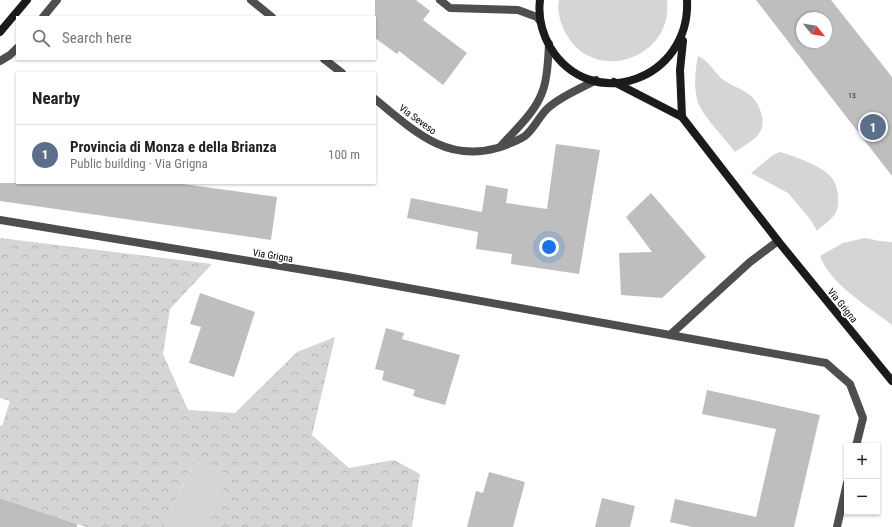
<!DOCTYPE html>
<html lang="en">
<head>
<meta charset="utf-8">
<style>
  body { margin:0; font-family:"Roboto Condensed",sans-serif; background:#f6f6f6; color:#222 }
  .controls { position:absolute; right:12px; bottom:12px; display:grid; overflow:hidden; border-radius:0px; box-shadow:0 1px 3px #0004 }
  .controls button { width:36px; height:36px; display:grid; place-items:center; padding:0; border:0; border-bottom:1px solid #e0e0e0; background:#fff; color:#222; font:20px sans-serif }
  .compass { position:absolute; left:796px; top:12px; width:36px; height:36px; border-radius:50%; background:#fff; box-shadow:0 1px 3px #0004; rotate:120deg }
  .you { position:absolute; left:549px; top:247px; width:14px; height:14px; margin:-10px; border:3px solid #fff; border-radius:50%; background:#1a73e8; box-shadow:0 0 0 6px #1a73e833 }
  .badge { display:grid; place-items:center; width:26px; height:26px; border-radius:50%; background:#db2777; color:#fff; font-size:13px; font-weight:700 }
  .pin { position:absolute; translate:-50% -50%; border:2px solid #fff; box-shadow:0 1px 4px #0006 }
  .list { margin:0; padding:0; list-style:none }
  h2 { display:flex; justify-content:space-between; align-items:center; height:52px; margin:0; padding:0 16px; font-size:17px }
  h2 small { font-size:13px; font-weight:400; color:#767676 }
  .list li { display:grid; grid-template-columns:26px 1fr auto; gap:12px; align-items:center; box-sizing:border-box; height:60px; padding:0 16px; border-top:1px solid #e0e0e0 }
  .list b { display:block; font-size:15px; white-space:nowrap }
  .list p { margin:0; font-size:13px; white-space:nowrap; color:#767676 }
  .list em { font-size:13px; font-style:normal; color:#767676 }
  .icon { flex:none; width:22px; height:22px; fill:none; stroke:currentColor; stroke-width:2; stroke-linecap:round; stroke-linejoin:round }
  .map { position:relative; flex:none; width:892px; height:527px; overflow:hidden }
  .search { position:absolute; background:#fff; box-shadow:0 1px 3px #0004; left:16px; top:16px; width:360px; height:44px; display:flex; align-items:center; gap:10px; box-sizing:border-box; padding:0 14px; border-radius:0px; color:#767676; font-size:15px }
  .panel { position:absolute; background:#fff; box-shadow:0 1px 3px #0004; left:16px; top:72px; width:360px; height:112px; border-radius:0px }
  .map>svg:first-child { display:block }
  .grass { fill:#d5d5d5 }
  .forest { fill:url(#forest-crowns) }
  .building { fill:#bebebe; fill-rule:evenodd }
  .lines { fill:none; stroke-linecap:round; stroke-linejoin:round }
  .street { stroke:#4e4e4e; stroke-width:8 }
  .secondary { stroke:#1b1b1b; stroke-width:8 }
  .labels { text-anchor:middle; stroke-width:3.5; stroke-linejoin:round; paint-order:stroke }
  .number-label { font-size:8px; fill:#303030 }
  .street-label { font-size:10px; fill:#000; stroke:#fff }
</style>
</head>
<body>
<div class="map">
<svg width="892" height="527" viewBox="0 0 892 527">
  <defs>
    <pattern id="forest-crowns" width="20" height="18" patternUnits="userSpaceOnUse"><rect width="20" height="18" fill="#d5d5d5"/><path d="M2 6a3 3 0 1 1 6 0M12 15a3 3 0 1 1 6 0" fill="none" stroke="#b5b5b5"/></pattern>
  </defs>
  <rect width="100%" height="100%" fill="#fff"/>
  <!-- grass -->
  <path class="grass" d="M 559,0 L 667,0 C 674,61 590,86 564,30 C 560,21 557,10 559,0 Z
    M 698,56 C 712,63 715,75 725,81 C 732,86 740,88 747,93 C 754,97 759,105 761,113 C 768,135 751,141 735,152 C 726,140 705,118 699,105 C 693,91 695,70 698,56 Z
    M 780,152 C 794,156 820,165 830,176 C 836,182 838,191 838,199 C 838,203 838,210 835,214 C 831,220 822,226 817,231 L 810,219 L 788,193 L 751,173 L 773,155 Z
    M 865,238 L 880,241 L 892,242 L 892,325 C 869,307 830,284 820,256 L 843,243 Z
    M 194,461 L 230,476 L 207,527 L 164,527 Z"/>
  <!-- forest -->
  <path class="forest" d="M 0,238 L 212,264 L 170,309 L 163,354 L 188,410 L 235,413 L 297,352 L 335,337 L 312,435 L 349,468 L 394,460 L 420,474 L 412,527 L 207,527 L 229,476 L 194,461 L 164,527 L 86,527 L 0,498 L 0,425 L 2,426 L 10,401 L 0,398 Z"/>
  <!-- building -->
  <path class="building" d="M 375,0 L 416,0 L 430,11 L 423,20 L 467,53 L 443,85 L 399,51 L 397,54 L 375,38 Z
    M 756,0 L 831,0 L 892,77 L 892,176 ZM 802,18 L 826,18 L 826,42 L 802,42 Z
    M 556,144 L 600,150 L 579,274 L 511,264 L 512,254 L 476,249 L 478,232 L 407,218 L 411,198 L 482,212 L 486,185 L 508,189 L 506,203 L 547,209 Z
    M 0,183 L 176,183 L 277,197 L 271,240 L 0,201 Z
    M 651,193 L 706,257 L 662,298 L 621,295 L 619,253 L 652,252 L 626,217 Z
    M 200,293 L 255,312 L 234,377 L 189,363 L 201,327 L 190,324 Z
    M 386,328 L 404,333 L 402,339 L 460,355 L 445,405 L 413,396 L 415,390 L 382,380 L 384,371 L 375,369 Z
    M 707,390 L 820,415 L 794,527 L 692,527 L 670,522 L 675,499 L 756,517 L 776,429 L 702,414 Z
    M 489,472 L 525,482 L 513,527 L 467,527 L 476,491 L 483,493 Z
    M 0,498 L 77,524 L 77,527 L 0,527 Z
    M 602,498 L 635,506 L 630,527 L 595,527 Z"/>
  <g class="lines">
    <!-- street -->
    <path class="street" d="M 251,0 L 272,17
      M 440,0 L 450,8 L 518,10 L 537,17 L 540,21
      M 43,17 L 57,0
      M 324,59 L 342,73
      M 0,61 L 10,55 L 17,48
      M 375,99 C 412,129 445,163 497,148 C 506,145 516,142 525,136 C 535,128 539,116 548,108 C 561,96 580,89 596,80
      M 500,147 C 515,130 536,112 543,90 C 548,76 548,60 549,44
      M 0,220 L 347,277 L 826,363 L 850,384 L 863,418 L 856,446
      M 670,335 L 750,262 L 778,241
      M 837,527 L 847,483"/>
    <!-- secondary -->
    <path class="secondary" d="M 540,0 C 538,16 542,33 550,47 C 591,115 691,80 687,0
      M 0,32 L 27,0
      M 614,82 L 682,117 L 778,241 L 892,381
      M 682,117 L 680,70 L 683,41"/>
  </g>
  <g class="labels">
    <!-- number labels -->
    <g class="number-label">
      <text x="852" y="98">13</text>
    </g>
    <!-- street labels -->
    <g class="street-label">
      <text transform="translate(418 119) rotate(36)" y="4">Via Seveso</text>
      <text transform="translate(273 255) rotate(9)" y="4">Via Grigna</text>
      <text transform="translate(843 305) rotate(51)" y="4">Via Grigna</text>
    </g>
  </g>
</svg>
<div class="controls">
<button>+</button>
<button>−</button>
</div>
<svg class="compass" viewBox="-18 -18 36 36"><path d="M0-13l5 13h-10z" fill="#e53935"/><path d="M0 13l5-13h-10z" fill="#767676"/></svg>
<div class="you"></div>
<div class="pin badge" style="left:873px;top:127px;background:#5c6f8a">1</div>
<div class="search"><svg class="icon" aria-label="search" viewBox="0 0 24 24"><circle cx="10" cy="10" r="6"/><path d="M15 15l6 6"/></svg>Search here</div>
<section class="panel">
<h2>Nearby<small></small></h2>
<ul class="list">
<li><span class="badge" style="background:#5c6f8a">1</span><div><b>Provincia di Monza e della Brianza</b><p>Public building · Via Grigna</p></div><em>100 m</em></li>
</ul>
</section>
</div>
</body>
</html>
